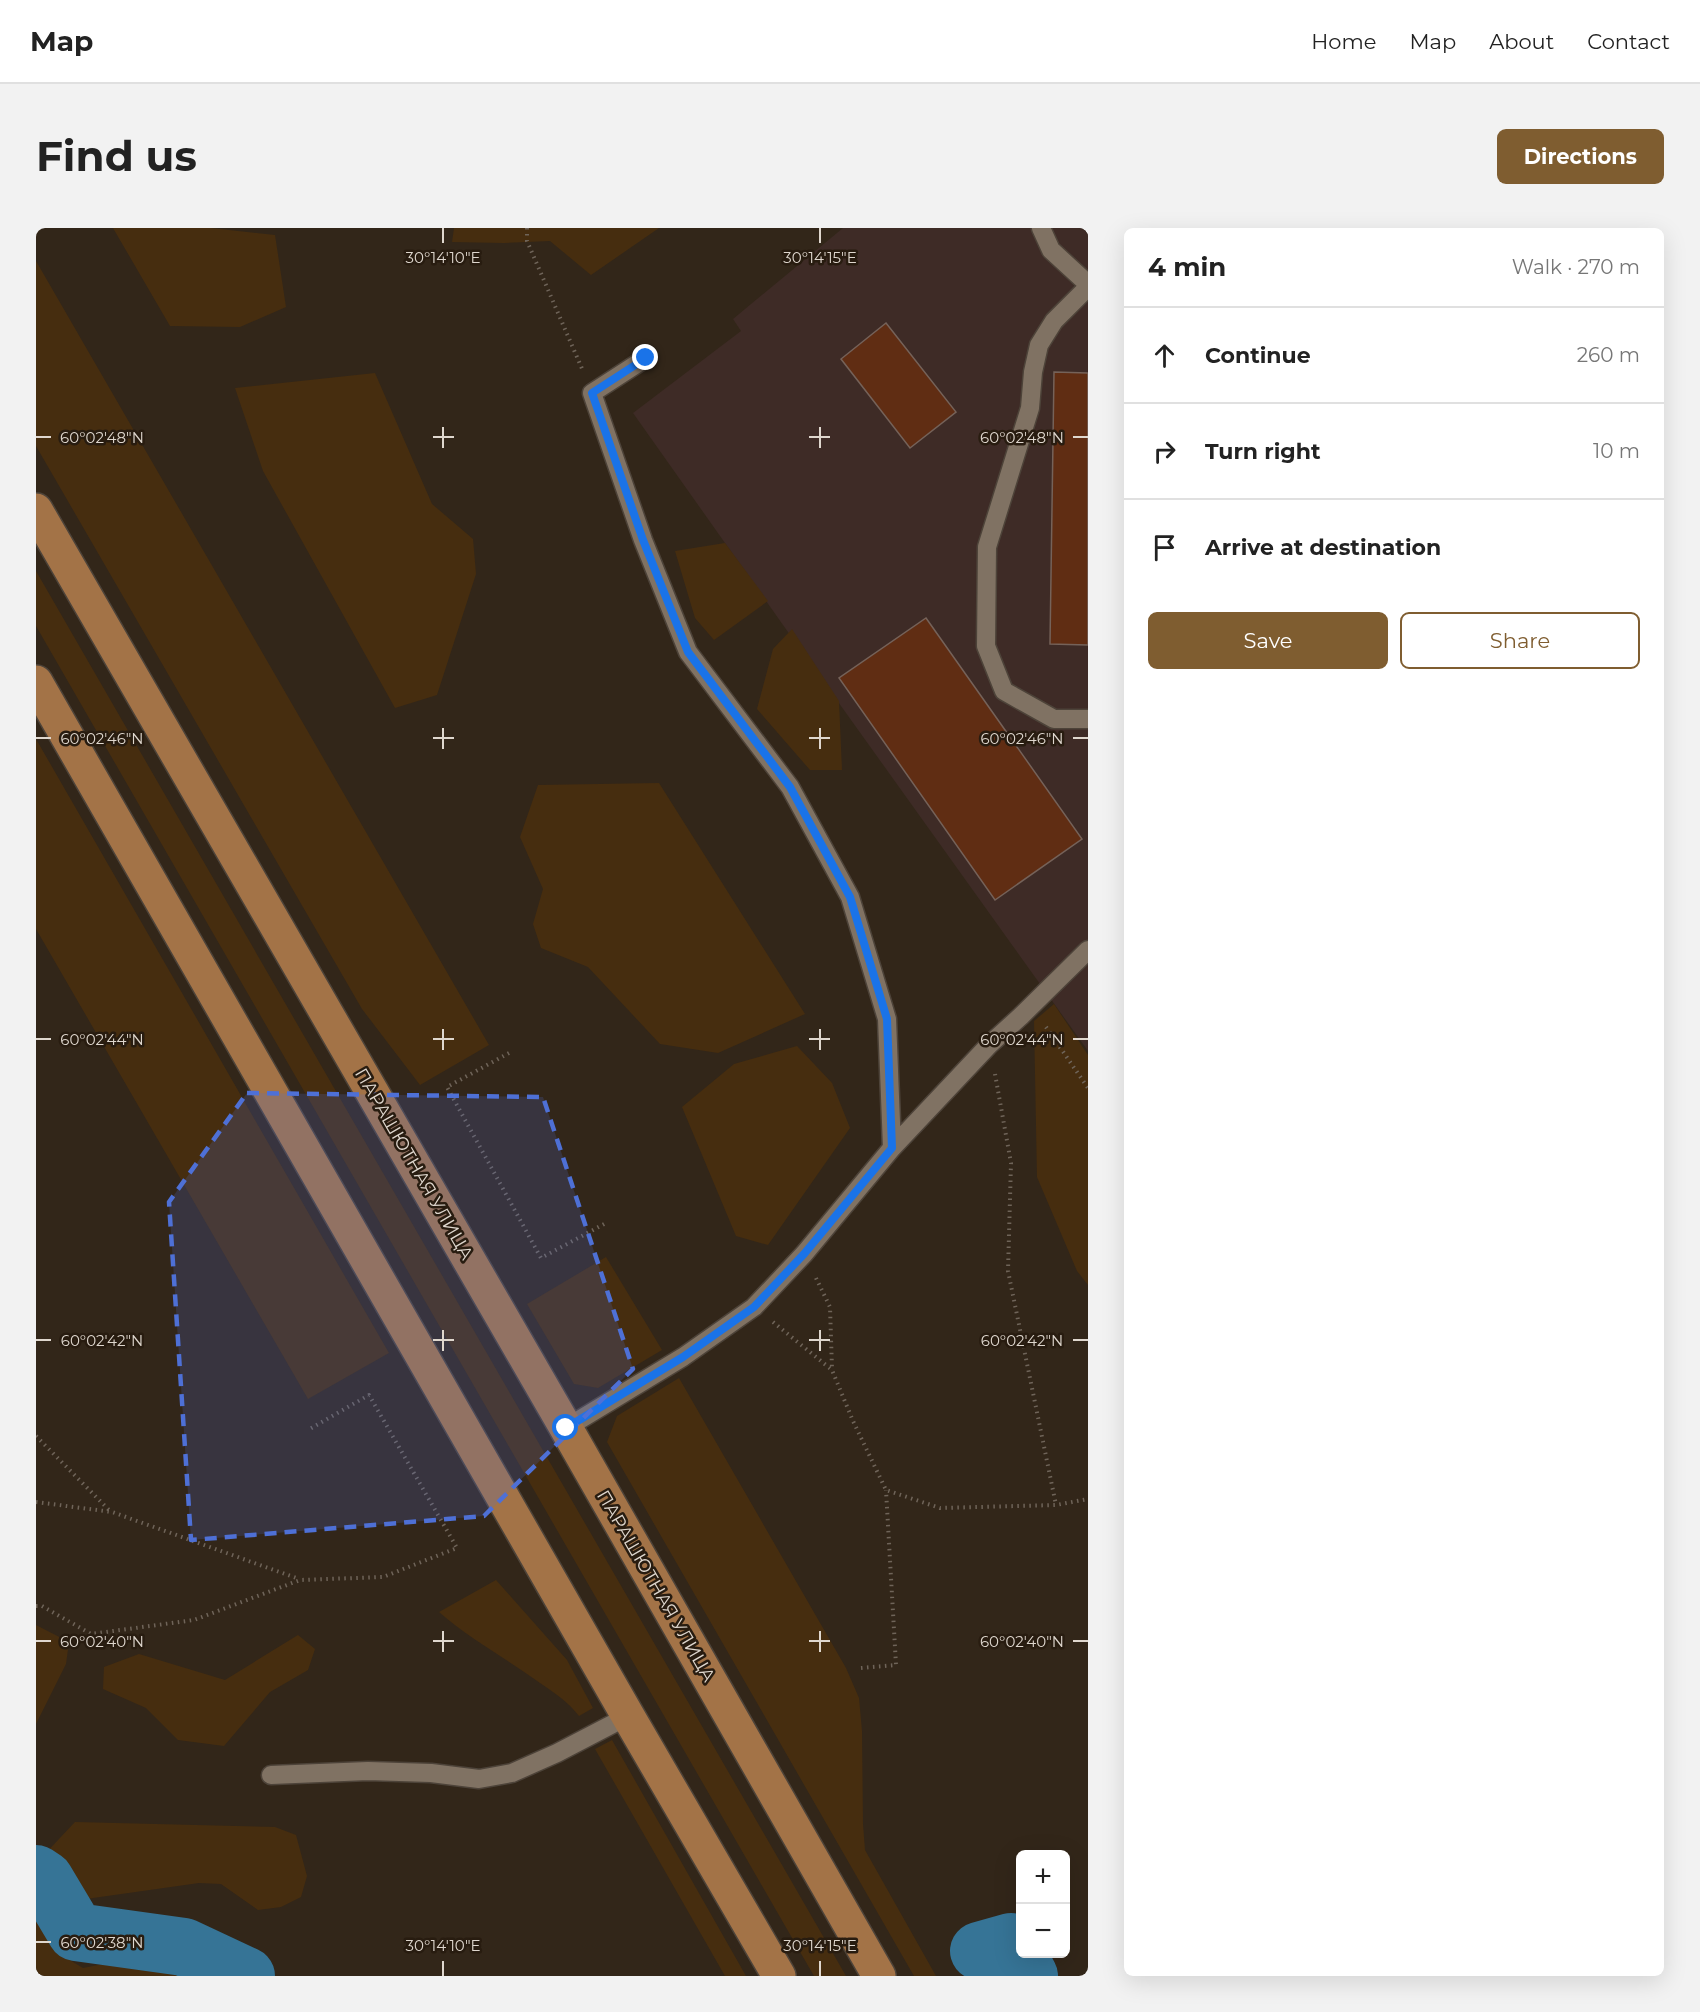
<!DOCTYPE html>
<html lang="en">
<head>
<meta charset="utf-8">
<style>
  body { margin:0; font-family:Montserrat,sans-serif; background:#f2f2f2; color:#222 }
  .controls { position:absolute; right:18px; bottom:18px; display:grid; overflow:hidden; border-radius:9px; box-shadow:0 6px 24px #0002 }
  .controls button { width:54px; height:54px; display:grid; place-items:center; padding:0; border:0; border-bottom:2px solid #e0e0e0; background:#fff; color:#222; font:30px sans-serif }
  .stop { position:absolute; width:18px; height:18px; margin:-14px; border:4px solid #1a73e8; border-radius:50%; background:#fff }
  .stop.end { background:#1a73e8; border-color:#fff; box-shadow:0 2px 6px #0008 }
  .list { margin:0; padding:0; list-style:none }
  h2 { display:flex; justify-content:space-between; align-items:center; height:78px; margin:0; padding:0 24px; font-size:26px }
  h2 small { font-size:20px; font-weight:400; color:#767676 }
  .list li { display:grid; grid-template-columns:39px 1fr auto; gap:18px; align-items:center; box-sizing:border-box; height:96px; padding:0 24px; border-top:2px solid #e0e0e0 }
  .list b { display:block; font-size:22px; white-space:nowrap }
  .list em { font-size:20px; font-style:normal; color:#767676 }
  .actions { display:flex; gap:12px; padding:18px 24px }
  .actions a { flex:1; padding:14px 0; border:2px solid #7f5d30; border-radius:9px; text-align:center; font-size:21px; color:#7f5d30 }
  .actions .main { background:#7f5d30; color:#fff }
  .icon { flex:none; width:33px; height:33px; fill:none; stroke:currentColor; stroke-width:2; stroke-linecap:round; stroke-linejoin:round }
  .map { position:relative; flex:none; width:1052px; height:1748px; overflow:hidden; border-radius:9px }
  header { display:flex; align-items:center; gap:36px; box-sizing:border-box; height:84px; padding:0 30px; background:#fff; border-bottom:2px solid #e0e0e0 }
  header strong { font-size:28px }
  nav { display:flex; gap:33px; margin-inline-start:auto; font-size:21px }
  .intro { display:flex; align-items:center; justify-content:space-between; box-sizing:border-box; height:144px; padding:0 36px }
  h1 { margin:0; font-size:42px }
  .button { padding:15px 27px; border-radius:9px; background:#7f5d30; color:#fff; font-size:21px; font-weight:700 }
  main { display:flex; gap:36px; padding:0 36px }
  aside { flex:1; background:#fff; border-radius:9px; box-shadow:0 6px 24px #0002 }
  .map>svg:first-child { display:block }
  .industrial { fill:#3e2b26 }
  .green { fill:#462d0f }
  .lines { fill:none; stroke-linecap:round; stroke-linejoin:round }
  .river { stroke:#367496; stroke-width:58 }
  .building { fill:#602d13; stroke:#756259; stroke-width:1.5 }
  .lane-casing { stroke:#4d4339; stroke-width:21 }
  .primary-casing { stroke:#4d4339; stroke-width:36 }
  .path { stroke:#6f6459; stroke-width:4; stroke-dasharray:1.5 4.5; stroke-linecap:butt }
  .lane { stroke:#807263; stroke-width:18 }
  .primary { stroke:#a37347; stroke-width:33 }
  .route { stroke:#1a73e8; stroke-width:8 }
  .marked { fill:#4e70d6; fill-opacity:0.2; stroke:#4e70d6; stroke-width:4.5; stroke-dasharray:12 8; stroke-linejoin:round }
  .ticks { fill:none; stroke:#dfd7ce; stroke-width:2 }
  .labels { text-anchor:middle; stroke-width:5; stroke-linejoin:round; paint-order:stroke }
  .street-label { font-size:18px; fill:#dfd7ce; stroke:#281c10 }
  .ticks-label { font-size:15px; text-anchor:middle; fill:#dfd7ce; stroke:#281c10; stroke-width:5; stroke-linejoin:round; paint-order:stroke }
</style>
</head>
<body>
<header>
<strong>Map</strong>
<nav><a>Home</a><a>Map</a><a>About</a><a>Contact</a></nav>
</header>
<div class="intro"><h1>Find us</h1><a class="button">Directions</a></div>
<main>
<div class="map">
<svg width="1052" height="1748" viewBox="0 0 1052 1748">
  <rect width="100%" height="100%" fill="#322619"/>
  <!-- industrial -->
  <path class="industrial" d="M 807,0 L 1052,0 L 1052,823 L 747,397 L 597,185 L 705,103 L 697,91 Z"/>
  <!-- green -->
  <path class="green" d="M 77,0 L 175,0 L 239,7 L 250,79 L 204,99 L 134,98 Z
    M 418,0 L 623,0 L 555,47 L 514,13 L 468,15 L 416,14 Z
    M 0,33 L 453,817 L 384,857 L 326,781 L 0,218 Z
    M 339,145 L 396,276 L 437,311 L 440,346 L 401,467 L 359,480 L 227,243 L 199,160 Z
    M 689,315 L 732,373 L 678,412 L 659,390 L 639,323 Z
    M 0,343 L 810,1748 L 778,1748 L 0,398 Z
    M 756,401 L 803,473 L 806,542 L 774,542 L 721,481 L 737,421 Z
    M 0,511 L 353,1125 L 272,1171 L 0,701 Z
    M 623,555 L 769,786 L 682,825 L 624,816 L 552,739 L 505,720 L 497,696 L 507,661 L 484,609 L 502,557 Z
    M 1018,776 L 1052,827 L 1052,1057 L 1041,1043 L 1001,949 L 998,793 Z
    M 761,818 L 796,855 L 814,900 L 732,1017 L 700,1008 L 646,879 L 698,836 Z
    M 570,1029 L 626,1122 L 562,1160 L 538,1156 L 491,1076 Z
    M 643,1150 L 810,1440 L 823,1470 L 826,1503 L 827,1596 L 829,1622 L 900,1748 L 878,1748 L 571,1214 L 581,1188 Z
    M 460,1352 L 531,1432 L 557,1480 L 543,1488 C 532,1474 519,1465 504,1455 C 471,1431 434,1411 403,1384 Z
    M 0,1397 L 33,1414 L 30,1436 L 0,1496 Z
    M 262,1407 L 279,1421 L 272,1442 L 234,1464 L 188,1518 L 142,1512 L 110,1480 L 67,1461 L 68,1439 L 103,1426 L 189,1452 Z
    M 576,1512 L 710,1748 L 689,1748 L 559,1521 Z
    M 39,1594 L 239,1599 L 260,1607 L 271,1648 L 265,1669 L 245,1679 L 222,1682 L 185,1656 L 163,1655 L 50,1671 L 24,1706 L 27,1728 L 47,1740 L 128,1724 L 167,1742 L 170,1748 L 0,1748 L 0,1641 L 6,1629 Z"/>
  <g class="lines">
    <!-- river -->
    <path class="river" d="M 0,1646 L 9,1652 L 40,1704 L 148,1719 L 210,1748
      M 943,1723 L 975,1714 L 993,1748"/>
  </g>
  <!-- building -->
  <path class="building" d="M 850,95 L 920,184 L 874,220 L 805,131 Z
    M 1018,144 L 1052,145 L 1052,417 L 1014,416 Z
    M 890,390 L 1046,611 L 959,672 L 803,450 Z"/>
  <g class="lines">
    <!-- lane casing -->
    <g class="lane-casing">
      <path id="lane" d="M 1005,0 L 1015,22 L 1052,56
        M 1052,59 L 1018,93 L 1003,117 L 997,144 L 994,180 L 951,319 L 950,418 L 968,463 L 1018,491 L 1052,491
        M 610,130 L 556,165 L 607,312 L 652,424 L 754,559 L 814,669 L 851,791 L 856,920
        M 530,1200 L 647,1129 L 718,1079 L 768,1026 L 856,920 L 953,817 L 985,788 L 1052,722
        M 235,1547 L 332,1543 L 395,1545 L 443,1551 L 476,1545 L 521,1525 L 592,1488"/>
    </g>
    <!-- primary casing -->
    <g class="primary-casing">
      <path id="primary" d="M 0,282 L 530,1200 L 843,1748
        M 0,454 L 592,1488 L 743,1748"/>
    </g>
    <!-- path -->
    <path class="path" d="M 491,0 L 491,13 L 547,143
      M 1010,799 L 1052,860
      M 473,825 L 411,859 L 505,1030 L 570,995
      M 959,846 L 975,935 L 972,1043 L 1020,1277
      M 780,1050 L 794,1079 L 796,1141
      M 737,1094 L 796,1142 L 817,1193 L 850,1262 L 904,1280 L 1020,1277 L 1052,1271
      M 0,1208 L 75,1284
      M 0,1274 L 76,1284 L 263,1351
      M 0,1378 L 6,1378 L 55,1406 L 158,1392 L 264,1352 L 347,1349 L 421,1320 L 333,1167 L 272,1202
      M 825,1440 L 860,1437 L 850,1262"/>
    <!-- lane -->
    <use href="#lane" class="lane"/>
    <!-- primary -->
    <use href="#primary" class="primary"/>
  </g>
  <g class="lines">
    <!-- route -->
    <path class="route" d="M 530,1200 L 647,1129 L 718,1079 L 768,1026 L 856,920 L 851,791 L 814,669 L 754,559 L 652,424 L 607,312 L 556,165 L 610,130"/>
  </g>
  <!-- marked area -->
  <path class="marked" d="M 211,865 L 507,869 L 597,1141 L 448,1288 L 155,1312 L 133,974 Z"/>
  <!-- ticks -->
  <path class="ticks" d="M 407,0 L 407,15M 784,0 L 784,15M 407,199 L 407,220M 784,199 L 784,220M 0,209 L 15,209M 397,209 L 418,209M 773,209 L 794,209M 1037,209 L 1052,209M 407,500 L 407,521M 784,500 L 784,521M 0,510 L 15,510M 397,510 L 418,510M 773,510 L 794,510M 1037,510 L 1052,510M 407,801 L 407,822M 784,801 L 784,822M 0,811 L 15,811M 397,811 L 418,811M 773,811 L 794,811M 1037,811 L 1052,811M 407,1102 L 407,1123M 784,1102 L 784,1123M 0,1112 L 15,1112M 397,1112 L 418,1112M 773,1112 L 794,1112M 1037,1112 L 1052,1112M 407,1403 L 407,1424M 784,1403 L 784,1424M 0,1413 L 15,1413M 397,1413 L 418,1413M 773,1413 L 794,1413M 1037,1413 L 1052,1413M 0,1714 L 15,1714M 407,1733 L 407,1748M 784,1733 L 784,1748"/>
  <g class="labels">
    <!-- street labels -->
    <g class="street-label">
      <text transform="translate(378 936) rotate(60)" y="6">ПАРАШЮТНАЯ УЛИЦА</text>
      <text transform="translate(620 1358) rotate(60)" y="6">ПАРАШЮТНАЯ УЛИЦА</text>
    </g>
  </g>
  <g class="ticks-label">
    <text x="407" y="35">30°14'10"E</text>
    <text x="784" y="35">30°14'15"E</text>
    <text x="66" y="215">60°02'48"N</text>
    <text x="986" y="215">60°02'48"N</text>
    <text x="66" y="516">60°02'46"N</text>
    <text x="986" y="516">60°02'46"N</text>
    <text x="66" y="817">60°02'44"N</text>
    <text x="986" y="817">60°02'44"N</text>
    <text x="66" y="1118">60°02'42"N</text>
    <text x="986" y="1118">60°02'42"N</text>
    <text x="66" y="1419">60°02'40"N</text>
    <text x="986" y="1419">60°02'40"N</text>
    <text x="66" y="1720">60°02'38"N</text>
    <text x="407" y="1723">30°14'10"E</text>
    <text x="784" y="1723">30°14'15"E</text>
  </g>
</svg>
<div class="controls">
<button>+</button>
<button>−</button>
</div>
<div class="stop" style="left:530px;top:1200px"></div>
<div class="stop end" style="left:610px;top:130px"></div>
</div>
<aside>
<h2>4 min<small>Walk · 270 m</small></h2>
<ul class="list">
<li><svg class="icon" aria-label="ahead" viewBox="0 0 24 24"><path d="M12 20V5M6 11l6-6 6 6"/></svg><div><b>Continue</b></div><em>260 m</em></li>
<li><svg class="icon" aria-label="right" viewBox="0 0 24 24"><path d="M7 20v-9h11M14 6l5 5-5 5"/></svg><div><b>Turn right</b></div><em>10 m</em></li>
<li><svg class="icon" aria-label="arrive" viewBox="0 0 24 24"><path d="M6 21V4h12l-3 4 3 4H6"/></svg><div><b>Arrive at destination</b></div></li>
</ul>
<div class="actions"><a class="main">Save</a><a>Share</a></div>
</aside>
</main>
</body>
</html>
